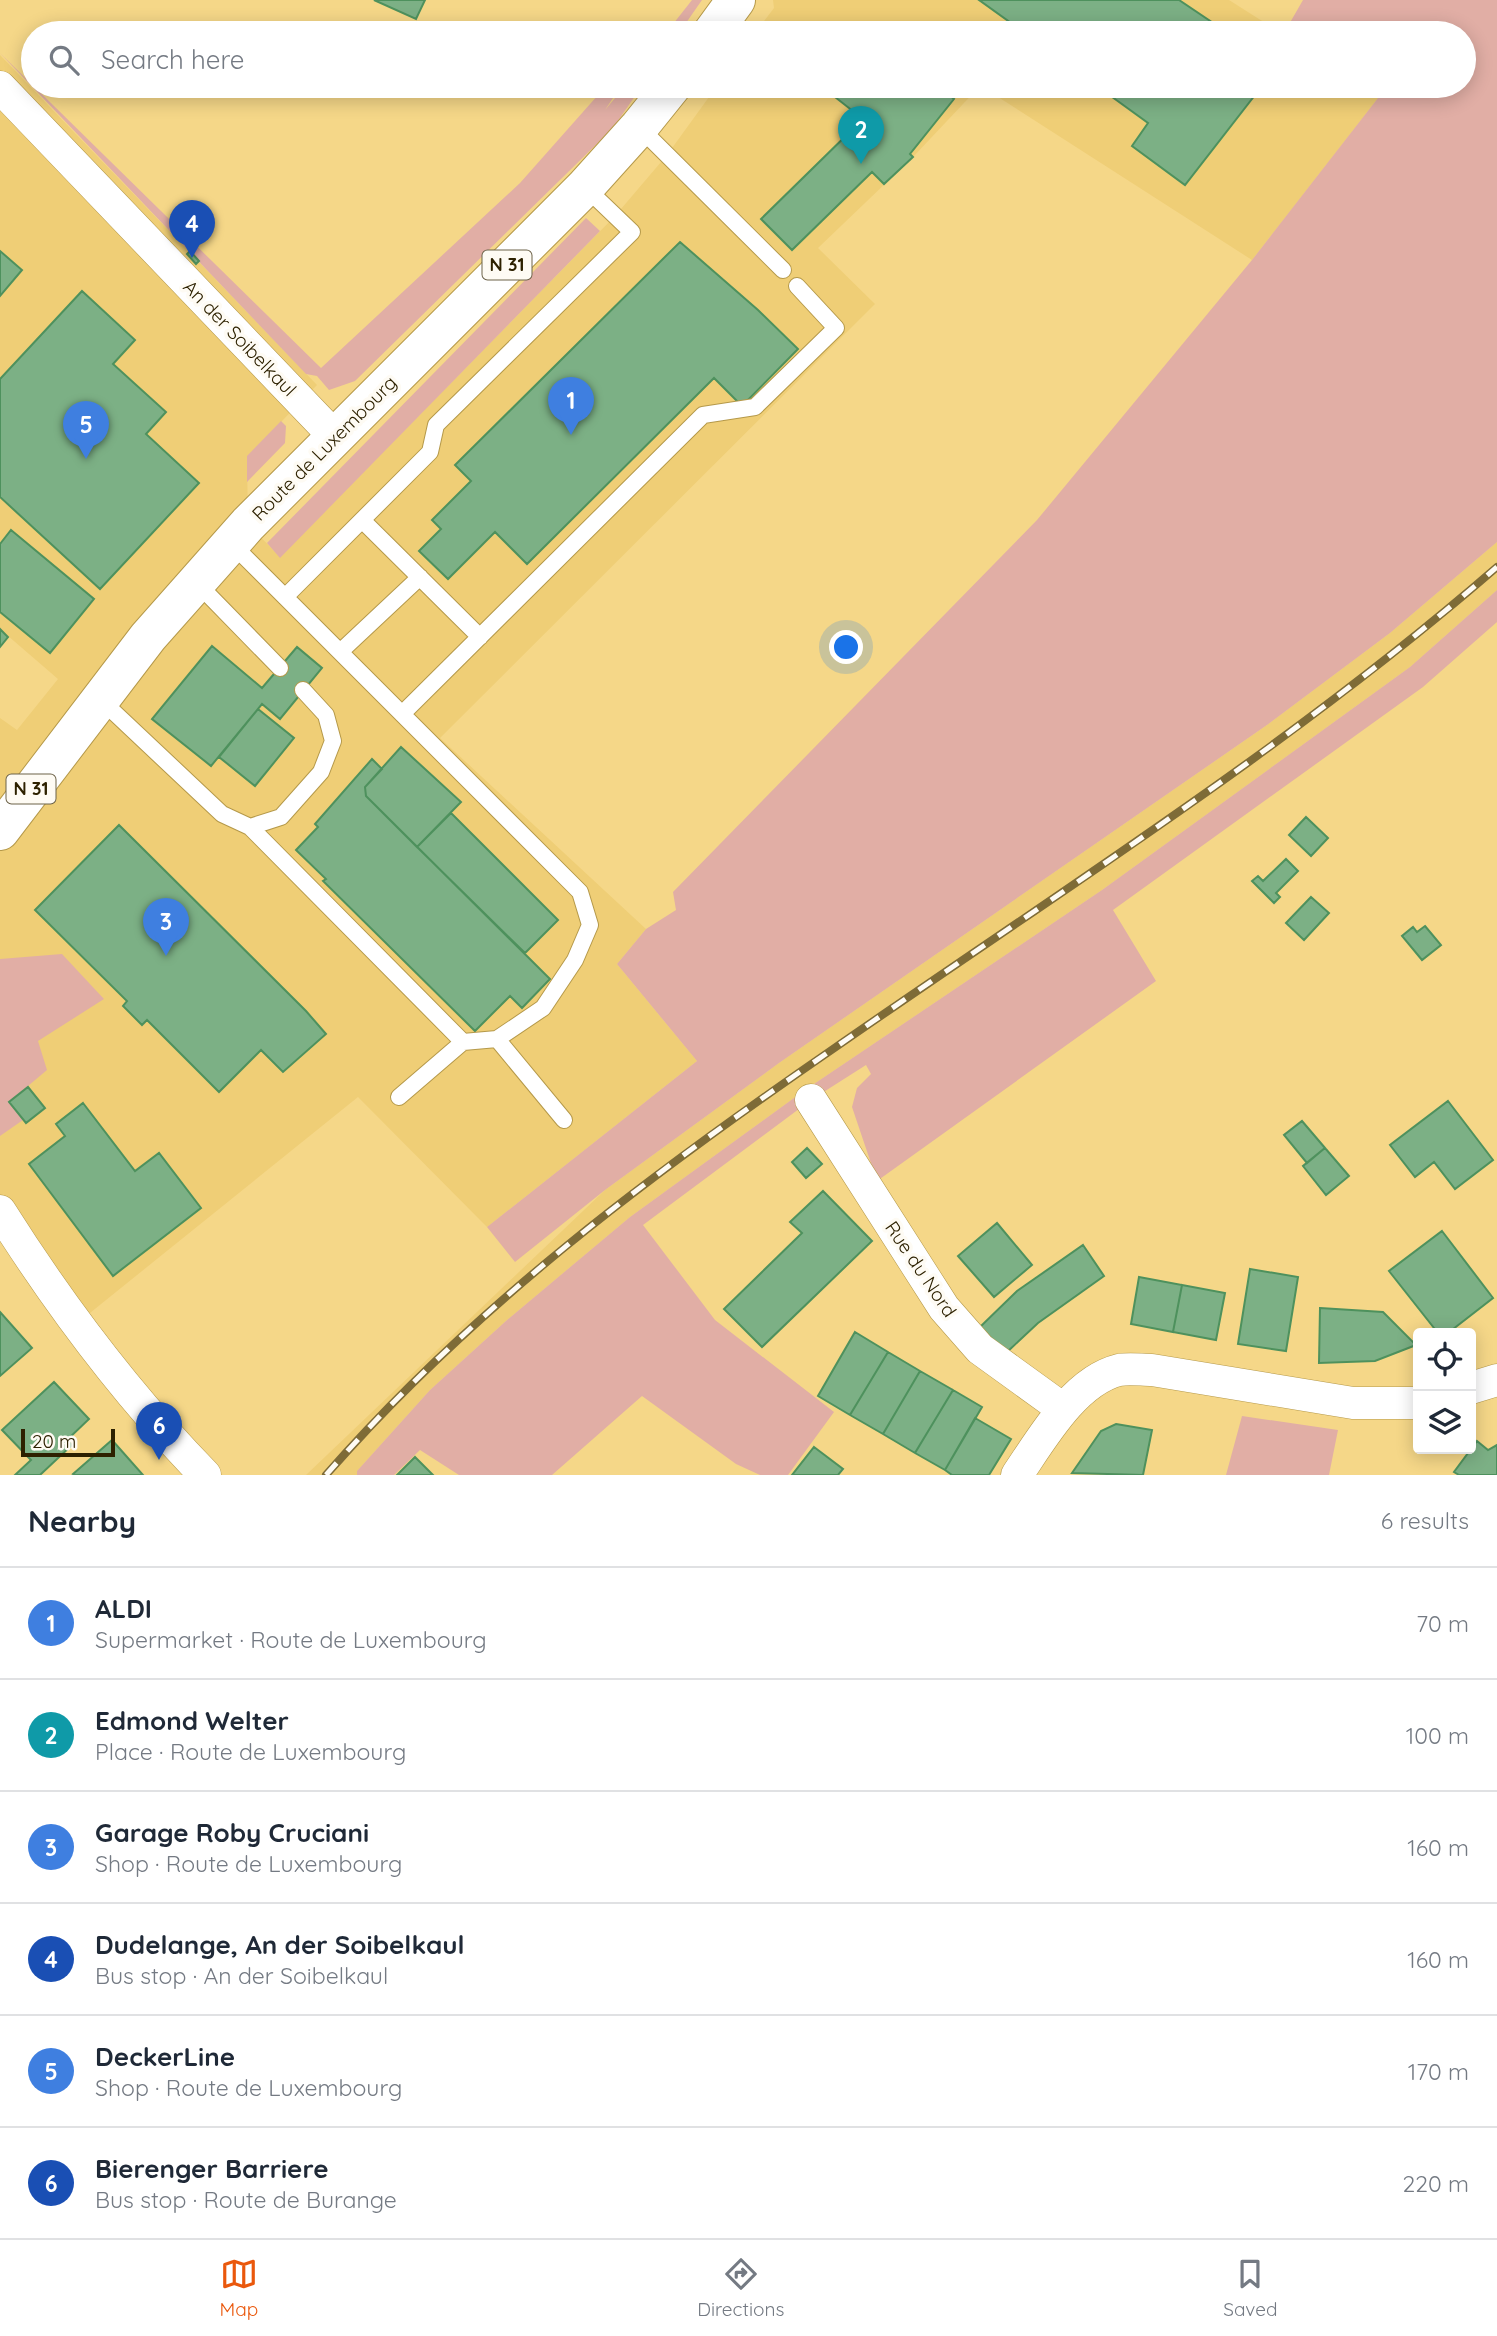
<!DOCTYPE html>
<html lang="en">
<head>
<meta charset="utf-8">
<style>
  body { margin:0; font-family:Quicksand,sans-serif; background:#f6f6f7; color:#1f2937 }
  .controls { position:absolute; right:21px; bottom:21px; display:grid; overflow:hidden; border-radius:7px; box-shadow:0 4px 18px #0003 }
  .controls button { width:63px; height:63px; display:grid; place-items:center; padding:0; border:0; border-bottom:2px solid #e0e1e3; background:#fff; color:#1f2937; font:35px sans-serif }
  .scale { position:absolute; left:21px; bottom:18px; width:94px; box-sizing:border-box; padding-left:7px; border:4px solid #2d2100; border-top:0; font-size:19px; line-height:24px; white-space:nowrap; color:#2d2100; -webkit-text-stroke:5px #fefbf4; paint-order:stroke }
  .you { position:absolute; left:847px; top:648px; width:24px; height:24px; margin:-18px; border:5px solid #fff; border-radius:50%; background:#1a73e8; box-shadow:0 0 0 10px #1a73e833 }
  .badge { display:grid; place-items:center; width:46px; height:46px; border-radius:50%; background:#ea580c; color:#fff; font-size:23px; font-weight:700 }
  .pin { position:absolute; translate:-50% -58px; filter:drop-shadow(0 2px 4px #0008) }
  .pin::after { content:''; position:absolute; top:37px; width:24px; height:21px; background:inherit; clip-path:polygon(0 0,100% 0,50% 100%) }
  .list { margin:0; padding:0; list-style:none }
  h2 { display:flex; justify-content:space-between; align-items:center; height:91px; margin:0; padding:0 28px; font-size:30px }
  h2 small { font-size:23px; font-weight:400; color:#747a83 }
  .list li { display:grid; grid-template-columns:46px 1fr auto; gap:21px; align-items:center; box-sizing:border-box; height:112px; padding:0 28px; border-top:2px solid #e0e1e3 }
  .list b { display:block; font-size:26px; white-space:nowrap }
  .list p { margin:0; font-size:23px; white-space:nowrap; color:#747a83 }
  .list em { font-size:23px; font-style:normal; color:#747a83 }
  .icon { flex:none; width:38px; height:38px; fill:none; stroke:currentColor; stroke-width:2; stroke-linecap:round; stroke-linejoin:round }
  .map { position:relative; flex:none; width:1497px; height:1475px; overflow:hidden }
  .search { position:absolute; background:#fff; box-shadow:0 4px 18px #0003; left:21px; right:21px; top:21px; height:77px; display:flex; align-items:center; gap:18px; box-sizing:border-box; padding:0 24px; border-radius:38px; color:#747a83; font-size:26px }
  .sheet { height:763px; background:#fff }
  nav { display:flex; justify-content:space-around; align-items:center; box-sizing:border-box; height:98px; border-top:2px solid #e0e1e3; background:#fff; font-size:19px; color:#747a83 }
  nav a { display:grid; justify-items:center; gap:4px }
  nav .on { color:#ea580c }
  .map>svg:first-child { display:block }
  .built { fill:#efce76 }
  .green { fill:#e1aea5 }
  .building { fill:#7cb085; stroke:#4e915d; stroke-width:2 }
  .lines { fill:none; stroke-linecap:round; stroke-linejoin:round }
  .service-casing { stroke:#b5994a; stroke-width:18 }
  .minor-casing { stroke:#b5994a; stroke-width:33 }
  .primary-casing { stroke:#b5994a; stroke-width:40 }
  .service { stroke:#fff; stroke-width:16 }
  .minor { stroke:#fff; stroke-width:32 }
  .primary { stroke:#fff; stroke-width:38 }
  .rail-casing { stroke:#7e6b37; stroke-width:8 }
  .rail { stroke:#fefbf4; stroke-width:5; stroke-dasharray:16; stroke-linecap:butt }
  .labels { text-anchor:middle; stroke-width:7; stroke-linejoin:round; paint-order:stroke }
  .shield { fill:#fefbf4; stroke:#6c6249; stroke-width:2 }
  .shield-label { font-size:18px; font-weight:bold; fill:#2d2100 }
  .street-label { font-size:19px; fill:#2d2100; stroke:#fefbf4 }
</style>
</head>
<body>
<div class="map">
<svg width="1497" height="1475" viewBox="0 0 1497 1475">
  <rect width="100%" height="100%" fill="#f5d788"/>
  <!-- built -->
  <path class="built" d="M 773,0 L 1229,0 L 1281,33 L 755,33 L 774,8 Z
    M 0,55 L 317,385 L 247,457 L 248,524 L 280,557 L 615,216 L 667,155 L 717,86 L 980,86 L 913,157 L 818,248 L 875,304 L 440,738 L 646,929 L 617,964 L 697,1061 L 487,1227 L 358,1097 L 75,1325 L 0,1211 L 0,718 L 17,730 L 58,679 L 0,629 Z
    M 981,86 L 1361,86 L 1379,97 L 1252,260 Z
    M 1497,542 L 1497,590 L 1410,667 L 1102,890 L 805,1090 L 630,1217 L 507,1320 L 430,1390 L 357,1471 L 357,1475 L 306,1475 L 605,1190 L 779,1063 L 1267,725 L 1390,633 Z"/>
  <!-- green -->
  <path class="green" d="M 692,0 L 702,0 L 679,33 L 666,33 Z
    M 1303,0 L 1497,0 L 1497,542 L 1390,633 L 1267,725 L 779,1063 L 605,1190 L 515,1262 L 487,1227 L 697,1061 L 617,964 L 646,929 L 676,910 L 673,892 L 1037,520 L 1252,260 L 1378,98 L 1361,86 L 1464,86 L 1464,33 L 1284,33 Z
    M 0,53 L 321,368 L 520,183 L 606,86 L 621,86 L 605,110 L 625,86 L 642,86 L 613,128 L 355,381 L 329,390 L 317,376 L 306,374 Z
    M 586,218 L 600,231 L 280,558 L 267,543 Z
    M 281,421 L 286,426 L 285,443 L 247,482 L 247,456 Z
    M 1497,590 L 1497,622 L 1423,687 L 1113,910 L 1156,981 L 877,1181 L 852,1107 L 857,1088 L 871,1074 L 866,1065 L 811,1100 L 643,1225 L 715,1320 L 834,1412 L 788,1475 L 760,1475 L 736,1464 L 642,1396 L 552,1475 L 459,1475 L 420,1450 L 394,1475 L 357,1475 L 357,1471 L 430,1390 L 507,1320 L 630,1217 L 805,1090 L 1102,890 L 1410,667 Z
    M 62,954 L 104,999 L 38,1041 L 47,1070 L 9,1102 L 23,1120 L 0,1136 L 0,959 Z
    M 1242,1416 L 1338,1430 L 1329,1475 L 1226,1475 Z"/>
  <!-- building -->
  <path class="building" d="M 374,0 L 425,0 L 416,19 Z
    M 979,0 L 1179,0 L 1228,33 L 1025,33 Z
    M 827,26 L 837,33 L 821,33 Z
    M 821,86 L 938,86 L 954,99 L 910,154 L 913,157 L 884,184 L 872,172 L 792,250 L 761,219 L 863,119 Z
    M 1097,86 L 1262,86 L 1185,185 L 1132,146 L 1148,123 Z
    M 680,242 L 758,310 L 798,349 L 742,406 L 714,378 L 527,564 L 495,532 L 448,579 L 419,551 L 441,529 L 432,520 L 471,481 L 455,465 Z
    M 0,251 L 22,270 L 0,296 Z
    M 190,251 L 199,261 L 196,264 L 187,254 Z
    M 82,291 L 135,340 L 113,364 L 166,412 L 146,434 L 199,483 L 100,589 L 0,497 L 0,379 Z
    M 11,530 L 94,599 L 50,653 L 0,612 L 0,544 Z
    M 0,629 L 8,637 L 0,647 Z
    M 212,646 L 262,688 L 297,647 L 322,668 L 280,719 L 262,704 L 211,766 L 152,719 Z
    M 258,709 L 294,738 L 255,786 L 219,757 Z
    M 401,747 L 461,802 L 417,847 L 366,796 L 365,787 Z
    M 372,759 L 382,769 L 365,787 L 366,796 L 550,979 L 522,1008 L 510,996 L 475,1031 L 323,881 L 326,879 L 296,850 L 318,827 L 315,824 Z
    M 451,813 L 558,920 L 525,953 L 417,847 Z
    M 1306,817 L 1328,838 L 1311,856 L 1289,835 Z
    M 119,825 L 306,1011 L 326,1034 L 283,1072 L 261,1050 L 219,1092 L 147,1020 L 142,1025 L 123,1006 L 127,1001 L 35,910 Z
    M 1286,859 L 1298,871 L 1276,893 L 1280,897 L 1274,903 L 1252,881 L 1258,876 L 1263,881 Z
    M 1311,897 L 1329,913 L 1304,940 L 1286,923 Z
    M 1425,926 L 1441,945 L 1422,960 L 1402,936 L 1413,927 L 1417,932 Z
    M 28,1087 L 45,1108 L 26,1123 L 9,1102 Z
    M 1448,1101 L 1493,1160 L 1455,1189 L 1434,1162 L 1415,1177 L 1390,1145 Z
    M 83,1103 L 135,1171 L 159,1153 L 201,1208 L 113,1276 L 29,1164 L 65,1136 L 56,1124 Z
    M 1302,1121 L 1325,1148 L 1307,1163 L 1284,1135 Z
    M 807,1148 L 822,1164 L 806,1178 L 792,1162 Z
    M 1325,1148 L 1349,1176 L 1326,1195 L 1303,1166 Z
    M 823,1191 L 872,1241 L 762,1347 L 724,1309 L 802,1233 L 790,1222 Z
    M 997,1223 L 1032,1265 L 994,1297 L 958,1256 Z
    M 1442,1231 L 1493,1298 L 1448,1333 L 1438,1333 L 1389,1271 Z
    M 1083,1245 L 1104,1276 L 1038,1323 L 1006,1353 L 980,1327 L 1017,1291 Z
    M 1250,1269 L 1298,1277 L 1286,1351 L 1238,1344 Z
    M 1139,1277 L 1182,1285 L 1173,1332 L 1131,1324 Z
    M 1182,1285 L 1225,1293 L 1216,1340 L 1173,1332 Z
    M 1320,1308 L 1383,1312 L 1416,1345 L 1375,1361 L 1319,1363 Z
    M 0,1312 L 32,1348 L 0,1376 Z
    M 855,1332 L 888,1352 L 850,1415 L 818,1396 Z
    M 888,1352 L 920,1371 L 883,1434 L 850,1415 Z
    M 920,1371 L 953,1390 L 915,1453 L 883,1434 Z
    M 54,1382 L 89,1419 L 67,1440 L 72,1445 L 40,1475 L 15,1475 L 31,1460 L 2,1430 Z
    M 953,1390 L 982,1407 L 945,1470 L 915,1453 Z
    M 975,1418 L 1011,1439 L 989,1475 L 952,1475 L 945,1470 Z
    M 1116,1424 L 1152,1430 L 1143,1475 L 1072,1473 L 1101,1431 Z
    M 112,1440 L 143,1475 L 75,1475 L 73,1474 Z
    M 1477,1441 L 1488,1450 L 1497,1445 L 1497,1475 L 1459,1475 L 1454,1472 Z
    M 814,1447 L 843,1469 L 838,1475 L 792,1475 Z
    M 415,1457 L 433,1475 L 397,1475 Z"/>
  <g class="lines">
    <!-- service casing -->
    <g class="service-casing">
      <path id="service" d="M 639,127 L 783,270
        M 362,520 L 480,637
        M 231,543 L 580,892 L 590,925 L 575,960 L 543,1008 L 497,1039 L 463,1042
        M 196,582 L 280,668
        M 285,597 L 430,452 L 436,425 L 632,232 L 585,187
        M 340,652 L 420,577
        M 101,700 L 222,814 L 250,827 L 281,817 L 321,772 L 333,741 L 326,715 L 303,690
        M 402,714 L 703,415 L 755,407 L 836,328 L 797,286
        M 250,827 L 463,1042 L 399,1097
        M 497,1039 L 564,1120"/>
    </g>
    <!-- minor casing -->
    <g class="minor-casing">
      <path id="minor" d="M 0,87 L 335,437
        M 811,1100 L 944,1308 L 980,1349 L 1063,1409
        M 0,1211 C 60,1306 126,1394 205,1475
        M 1471,1388 L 1497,1380
        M 1017,1475 C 1041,1440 1074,1381 1119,1370 C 1129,1368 1142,1370 1152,1370 L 1353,1403 L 1418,1403"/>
    </g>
    <!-- primary casing -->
    <g class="primary-casing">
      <path id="primary" d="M 712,33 L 736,0
        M 0,831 L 148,637 L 248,524 L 585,187 L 639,127 L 672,86"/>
    </g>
    <!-- service -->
    <use href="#service" class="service"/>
    <!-- minor -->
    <use href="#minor" class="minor"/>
    <!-- primary -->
    <use href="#primary" class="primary"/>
    <!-- rail casing -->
    <g class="rail-casing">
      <path id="rail" d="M 326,1475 C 473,1307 650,1175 833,1049 C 1057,893 1290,747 1497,567"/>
    </g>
    <!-- rail -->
    <use href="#rail" class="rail"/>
  </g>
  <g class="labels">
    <!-- shield labels -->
    <g class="shield">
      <rect x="482.5" y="250.5" width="49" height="29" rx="5"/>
      <rect x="6.5" y="774.5" width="49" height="29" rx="5"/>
    </g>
    <g class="shield-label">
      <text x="507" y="271">N 31</text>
      <text x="31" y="795">N 31</text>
    </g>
    <!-- street labels -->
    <g class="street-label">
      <text transform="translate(240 338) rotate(46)" y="7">An der Soibelkaul</text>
      <text transform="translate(324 448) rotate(-45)" y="7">Route de Luxembourg</text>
      <text transform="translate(921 1269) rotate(56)" y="7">Rue du Nord</text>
    </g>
  </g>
</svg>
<div class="controls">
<button><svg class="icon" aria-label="locate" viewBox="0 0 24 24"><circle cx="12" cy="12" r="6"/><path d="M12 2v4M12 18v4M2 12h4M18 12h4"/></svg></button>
<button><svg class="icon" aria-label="layers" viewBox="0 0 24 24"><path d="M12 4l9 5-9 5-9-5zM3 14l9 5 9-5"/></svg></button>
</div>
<div class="scale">20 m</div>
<div class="you"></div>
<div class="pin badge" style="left:571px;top:435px;background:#3f7fe0">1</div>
<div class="pin badge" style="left:861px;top:164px;background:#0f9aa8">2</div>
<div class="pin badge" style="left:166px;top:956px;background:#3f7fe0">3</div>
<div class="pin badge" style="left:192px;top:258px;background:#1a4fb4">4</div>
<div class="pin badge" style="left:86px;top:459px;background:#3f7fe0">5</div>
<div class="pin badge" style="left:159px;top:1460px;background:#1a4fb4">6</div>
<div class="search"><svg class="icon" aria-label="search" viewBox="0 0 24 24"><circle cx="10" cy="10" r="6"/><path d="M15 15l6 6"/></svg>Search here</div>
</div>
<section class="sheet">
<h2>Nearby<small>6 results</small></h2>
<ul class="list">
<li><span class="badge" style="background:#3f7fe0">1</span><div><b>ALDI</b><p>Supermarket · Route de Luxembourg</p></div><em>70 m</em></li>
<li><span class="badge" style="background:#0f9aa8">2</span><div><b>Edmond Welter</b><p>Place · Route de Luxembourg</p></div><em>100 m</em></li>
<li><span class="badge" style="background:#3f7fe0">3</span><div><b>Garage Roby Cruciani</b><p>Shop · Route de Luxembourg</p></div><em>160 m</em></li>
<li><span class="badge" style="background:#1a4fb4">4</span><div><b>Dudelange, An der Soibelkaul</b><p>Bus stop · An der Soibelkaul</p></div><em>160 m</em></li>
<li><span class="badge" style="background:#3f7fe0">5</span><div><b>DeckerLine</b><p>Shop · Route de Luxembourg</p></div><em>170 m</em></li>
<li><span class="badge" style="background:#1a4fb4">6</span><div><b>Bierenger Barriere</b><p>Bus stop · Route de Burange</p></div><em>220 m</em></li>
</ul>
</section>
<nav>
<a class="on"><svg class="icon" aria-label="map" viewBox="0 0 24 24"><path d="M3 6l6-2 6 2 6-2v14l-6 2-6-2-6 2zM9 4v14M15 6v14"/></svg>Map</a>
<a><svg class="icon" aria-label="directions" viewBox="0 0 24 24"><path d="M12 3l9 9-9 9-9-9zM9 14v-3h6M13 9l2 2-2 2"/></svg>Directions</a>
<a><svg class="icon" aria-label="saved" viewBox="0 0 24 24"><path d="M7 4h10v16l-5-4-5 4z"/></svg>Saved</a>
</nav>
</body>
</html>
